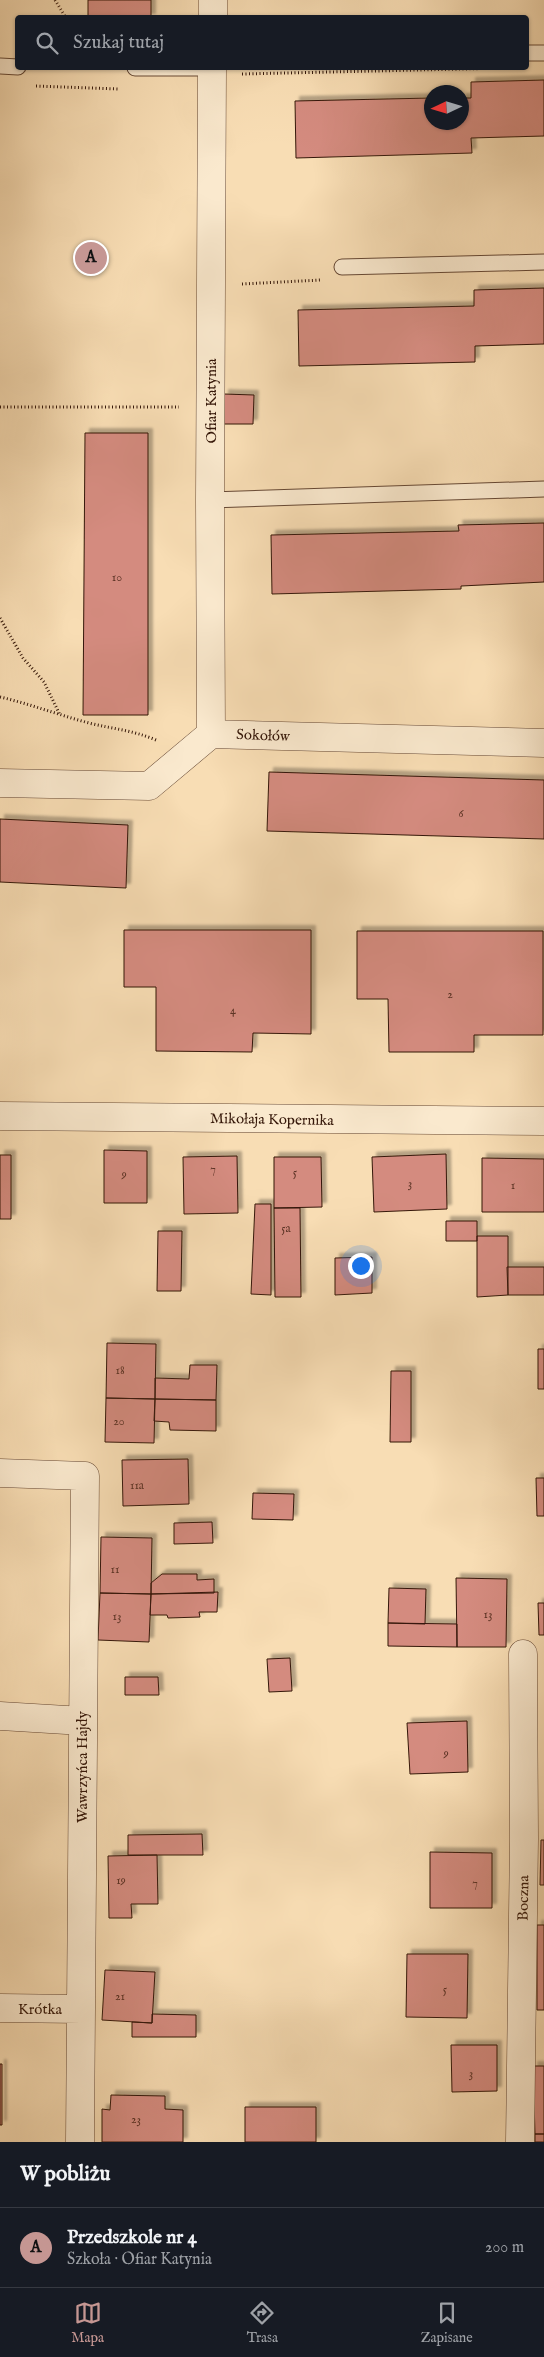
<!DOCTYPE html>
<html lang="pl">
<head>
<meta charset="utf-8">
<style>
  body { margin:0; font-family:"IM FELL English",serif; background:#20242c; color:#f1f3f6 }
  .compass { position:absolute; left:424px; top:85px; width:45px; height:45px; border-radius:50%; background:#171b24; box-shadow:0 1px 4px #0004; rotate:266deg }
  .you { position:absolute; left:360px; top:1265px; width:18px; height:18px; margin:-12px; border:4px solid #fff; border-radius:50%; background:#1a73e8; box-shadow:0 0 0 8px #1a73e833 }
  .badge { display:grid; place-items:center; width:32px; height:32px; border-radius:50%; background:#c59692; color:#111; font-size:16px; font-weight:700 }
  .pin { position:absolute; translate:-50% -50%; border:2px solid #fff; box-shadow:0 1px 5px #0006 }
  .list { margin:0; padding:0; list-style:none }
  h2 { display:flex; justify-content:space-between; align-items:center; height:65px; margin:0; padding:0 20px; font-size:21px }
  h2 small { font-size:16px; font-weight:400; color:#9ea1a6 }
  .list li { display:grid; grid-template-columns:32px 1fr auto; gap:15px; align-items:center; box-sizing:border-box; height:80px; padding:0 20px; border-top:1px solid #363941 }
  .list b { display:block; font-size:19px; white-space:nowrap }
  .list p { margin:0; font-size:16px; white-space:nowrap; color:#9ea1a6 }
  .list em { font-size:16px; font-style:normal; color:#9ea1a6 }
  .icon { flex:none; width:28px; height:28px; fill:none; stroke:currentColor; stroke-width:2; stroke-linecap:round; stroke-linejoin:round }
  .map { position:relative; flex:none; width:544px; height:2142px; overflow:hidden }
  .search { position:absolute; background:#171b24; box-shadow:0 1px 4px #0004; left:15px; right:15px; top:15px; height:55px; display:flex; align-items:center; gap:12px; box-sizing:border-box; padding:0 18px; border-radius:5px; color:#9ea1a6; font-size:19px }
  .sheet { height:145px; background:#171b24 }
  nav { display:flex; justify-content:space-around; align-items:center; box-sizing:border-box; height:70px; border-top:1px solid #363941; background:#171b24; font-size:14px; color:#9ea1a6 }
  nav a { display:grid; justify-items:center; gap:2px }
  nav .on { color:#c59692 }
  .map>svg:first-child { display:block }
  .building { fill:#d48b7f; stroke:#351709; filter:url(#shadow) }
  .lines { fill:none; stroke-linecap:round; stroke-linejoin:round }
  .service-casing { stroke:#664834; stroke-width:17 }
  .minor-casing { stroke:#664834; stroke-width:29 }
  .path { stroke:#351709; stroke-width:3; stroke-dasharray:1 2.5; stroke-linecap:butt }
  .service { stroke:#fae9ce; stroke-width:15 }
  .minor { stroke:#fae9ce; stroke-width:28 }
  .labels { text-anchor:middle; stroke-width:4.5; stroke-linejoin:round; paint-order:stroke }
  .number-label { font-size:12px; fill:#5d3426 }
  .street-label { font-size:15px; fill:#351709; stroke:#fae9ce }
</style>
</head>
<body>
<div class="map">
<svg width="544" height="2142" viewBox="0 0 544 2142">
  <defs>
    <filter id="shadow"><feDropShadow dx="4.5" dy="-4.5" stdDeviation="1" flood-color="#0004"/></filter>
  </defs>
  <rect width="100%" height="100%" fill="#f8ddb4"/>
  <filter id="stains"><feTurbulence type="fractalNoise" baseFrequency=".004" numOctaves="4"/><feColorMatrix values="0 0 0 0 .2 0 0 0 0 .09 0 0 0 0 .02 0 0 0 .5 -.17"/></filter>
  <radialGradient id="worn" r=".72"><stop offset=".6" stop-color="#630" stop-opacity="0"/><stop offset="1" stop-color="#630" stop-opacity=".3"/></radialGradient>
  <!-- building -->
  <path class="building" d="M 88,0 L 151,0 L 151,18 L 88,18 Z
    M 544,80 L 544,136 L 471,138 L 472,153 L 296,158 L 295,101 L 432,98 L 432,122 L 462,122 L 462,98 L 471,98 L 471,82 Z
    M 544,288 L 544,344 L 475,346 L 475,362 L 299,366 L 298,310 L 474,306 L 474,290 Z
    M 224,394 L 254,395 L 253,424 L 224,424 Z
    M 85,433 L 148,433 L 148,715 L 83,715 Z
    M 544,523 L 544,582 L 461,586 L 461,589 L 272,594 L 271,535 L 459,531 L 458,525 Z
    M 269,772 L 544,780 L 544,839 L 267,831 Z
    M 0,819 L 128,825 L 126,888 L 0,882 Z
    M 124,930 L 311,930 L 311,1034 L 253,1033 L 252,1052 L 156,1051 L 156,987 L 124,987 Z
    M 357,931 L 543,931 L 543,1035 L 474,1035 L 474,1052 L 389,1052 L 388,999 L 357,999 Z
    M 104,1150 L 147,1151 L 147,1203 L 104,1203 Z
    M 446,1154 L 447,1209 L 374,1212 L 372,1157 Z
    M 0,1155 L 11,1155 L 11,1219 L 0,1219 Z
    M 237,1156 L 238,1213 L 184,1214 L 183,1157 Z
    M 274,1157 L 321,1157 L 322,1207 L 274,1208 Z
    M 482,1158 L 544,1159 L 544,1212 L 482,1212 Z
    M 255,1204 L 271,1204 L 271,1295 L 251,1294 Z
    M 274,1208 L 300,1208 L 301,1297 L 275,1297 Z
    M 446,1221 L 477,1221 L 477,1241 L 446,1241 Z
    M 158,1231 L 182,1231 L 181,1291 L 157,1291 Z
    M 477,1236 L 508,1236 L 508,1295 L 477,1297 Z
    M 372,1257 L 372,1293 L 335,1295 L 335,1258 Z
    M 507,1267 L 544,1267 L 544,1295 L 508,1295 Z
    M 107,1343 L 156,1344 L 155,1399 L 106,1398 Z
    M 538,1349 L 544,1349 L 544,1389 L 538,1389 Z
    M 190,1365 L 217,1365 L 216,1400 L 155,1399 L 155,1378 L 189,1379 Z
    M 391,1371 L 411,1371 L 411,1442 L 390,1442 Z
    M 106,1398 L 155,1399 L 154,1443 L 105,1442 Z
    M 155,1399 L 216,1400 L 216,1431 L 170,1430 L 169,1422 L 154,1421 Z
    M 188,1459 L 189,1504 L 123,1506 L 122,1460 Z
    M 536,1478 L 544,1478 L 544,1516 L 537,1516 Z
    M 253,1493 L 294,1494 L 293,1520 L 252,1519 Z
    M 212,1522 L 213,1543 L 174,1544 L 174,1523 Z
    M 101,1537 L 152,1538 L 151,1594 L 100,1593 Z
    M 162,1574 L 197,1574 L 197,1580 L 214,1579 L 214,1593 L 151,1594 L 151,1583 Z
    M 456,1578 L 507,1579 L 506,1647 L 457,1647 Z
    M 389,1588 L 426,1589 L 425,1624 L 388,1623 Z
    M 218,1592 L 217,1612 L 199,1612 L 200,1617 L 168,1618 L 167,1615 L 150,1615 L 151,1594 Z
    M 100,1593 L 151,1594 L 149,1642 L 98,1640 Z
    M 538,1603 L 544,1603 L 544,1635 L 539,1635 Z
    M 388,1623 L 457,1624 L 457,1647 L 388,1646 Z
    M 290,1658 L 292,1691 L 269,1692 L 267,1659 Z
    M 125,1677 L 158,1677 L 159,1695 L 125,1695 Z
    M 467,1721 L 468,1772 L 410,1774 L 407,1723 Z
    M 202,1834 L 203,1855 L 128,1855 L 128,1835 Z
    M 541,1840 L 544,1840 L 544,1885 L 540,1885 Z
    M 430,1852 L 492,1853 L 492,1908 L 430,1908 Z
    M 157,1855 L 158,1904 L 131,1904 L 132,1918 L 109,1918 L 108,1856 Z
    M 537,1925 L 544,1925 L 544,2010 L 537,2010 Z
    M 407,1954 L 468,1954 L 467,2018 L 406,2017 Z
    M 105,1970 L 155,1972 L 152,2023 L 102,2020 Z
    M 152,2014 L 196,2015 L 196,2037 L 132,2037 L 132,2022 L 152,2023 Z
    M 451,2045 L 497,2045 L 497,2091 L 452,2092 Z
    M 0,2064 L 2,2064 L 2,2125 L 0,2125 Z
    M 533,2066 L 544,2066 L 544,2134 L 535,2134 Z
    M 111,2095 L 165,2096 L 165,2109 L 183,2110 L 183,2142 L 102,2142 L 102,2109 L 110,2110 Z
    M 245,2107 L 316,2107 L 316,2142 L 245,2142 Z
    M 535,2134 L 544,2134 L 544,2142 L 535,2142 Z"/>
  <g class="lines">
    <!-- service casing -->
    <g class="service-casing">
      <path id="service" d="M 526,53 L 544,53
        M 0,66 L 18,67
        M 135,68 L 199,68
        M 342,267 L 544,262
        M 210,500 L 544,489"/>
    </g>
    <!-- minor casing -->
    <g class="minor-casing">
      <path id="minor" d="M 213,18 L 213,0
        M 211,734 L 210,500 L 212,68
        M 0,783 L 149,786 L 211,734 L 544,743
        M 0,1116 L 544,1121
        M 0,1473 L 85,1476 L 80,2142
        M 0,1716 L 83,1721
        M 0,2008 L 81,2009
        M 520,2142 L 524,1839 L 523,1654"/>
    </g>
    <!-- path -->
    <path class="path" d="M 55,0 L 66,18
      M 242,74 L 506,68
      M 36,86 L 119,89
      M 242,284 L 321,280
      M 0,407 L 179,407
      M 0,618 L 23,658 L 44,682 L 60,715
      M 0,697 C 30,704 59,715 89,723 C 113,729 132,730 156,740"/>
    <!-- service -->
    <use href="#service" class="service"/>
    <!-- minor -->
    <use href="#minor" class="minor"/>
  </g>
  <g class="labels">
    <!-- number labels -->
    <g class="number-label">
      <text x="117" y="581">10</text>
      <text x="461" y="817">6</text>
      <text x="450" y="998">2</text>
      <text x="233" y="1014">4</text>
      <text x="213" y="1173">7</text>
      <text x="295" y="1176">5</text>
      <text x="124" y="1178">9</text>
      <text x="410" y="1187">3</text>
      <text x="513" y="1189">1</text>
      <text x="286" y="1232">5a</text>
      <text x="120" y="1374">18</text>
      <text x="119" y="1425">20</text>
      <text x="137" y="1489">11a</text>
      <text x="115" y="1573">11</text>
      <text x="488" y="1618">13</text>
      <text x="117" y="1620">13</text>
      <text x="446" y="1757">9</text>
      <text x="121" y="1884">19</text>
      <text x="475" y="1887">7</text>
      <text x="445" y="1993">5</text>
      <text x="120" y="2000">21</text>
      <text x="471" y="2077">3</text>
      <text x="136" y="2123">23</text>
    </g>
    <!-- street labels -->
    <g class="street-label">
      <text transform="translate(211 401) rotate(-90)" y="5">Ofiar Katynia</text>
      <text transform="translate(263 735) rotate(2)" y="5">Sokołów</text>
      <text transform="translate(272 1119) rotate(1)" y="5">Mikołaja Kopernika</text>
      <text transform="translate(82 1767) rotate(-90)" y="5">Wawrzyńca Hajdy</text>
      <text transform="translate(523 1898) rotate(-89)" y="5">Boczna</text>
      <text x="40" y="2014">Krótka</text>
    </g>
  </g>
  <rect width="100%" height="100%" filter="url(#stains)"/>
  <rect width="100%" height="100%" fill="url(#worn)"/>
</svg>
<svg class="compass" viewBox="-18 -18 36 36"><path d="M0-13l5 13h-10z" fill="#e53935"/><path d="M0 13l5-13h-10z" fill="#9ea1a6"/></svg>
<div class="you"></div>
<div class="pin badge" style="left:91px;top:258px">A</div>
<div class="search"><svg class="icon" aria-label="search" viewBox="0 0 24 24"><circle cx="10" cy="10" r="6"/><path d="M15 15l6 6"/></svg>Szukaj tutaj</div>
</div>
<section class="sheet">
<h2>W pobliżu<small></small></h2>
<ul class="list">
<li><span class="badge">A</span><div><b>Przedszkole nr 4</b><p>Szkoła · Ofiar Katynia</p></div><em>200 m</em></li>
</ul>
</section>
<nav>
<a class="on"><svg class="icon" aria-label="map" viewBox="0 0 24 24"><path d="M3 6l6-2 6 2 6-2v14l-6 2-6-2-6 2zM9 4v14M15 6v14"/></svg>Mapa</a>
<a><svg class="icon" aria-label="directions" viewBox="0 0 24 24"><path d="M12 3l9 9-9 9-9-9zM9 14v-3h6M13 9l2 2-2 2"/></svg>Trasa</a>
<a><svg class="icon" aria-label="saved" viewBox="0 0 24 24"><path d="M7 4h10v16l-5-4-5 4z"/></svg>Zapisane</a>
</nav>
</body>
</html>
